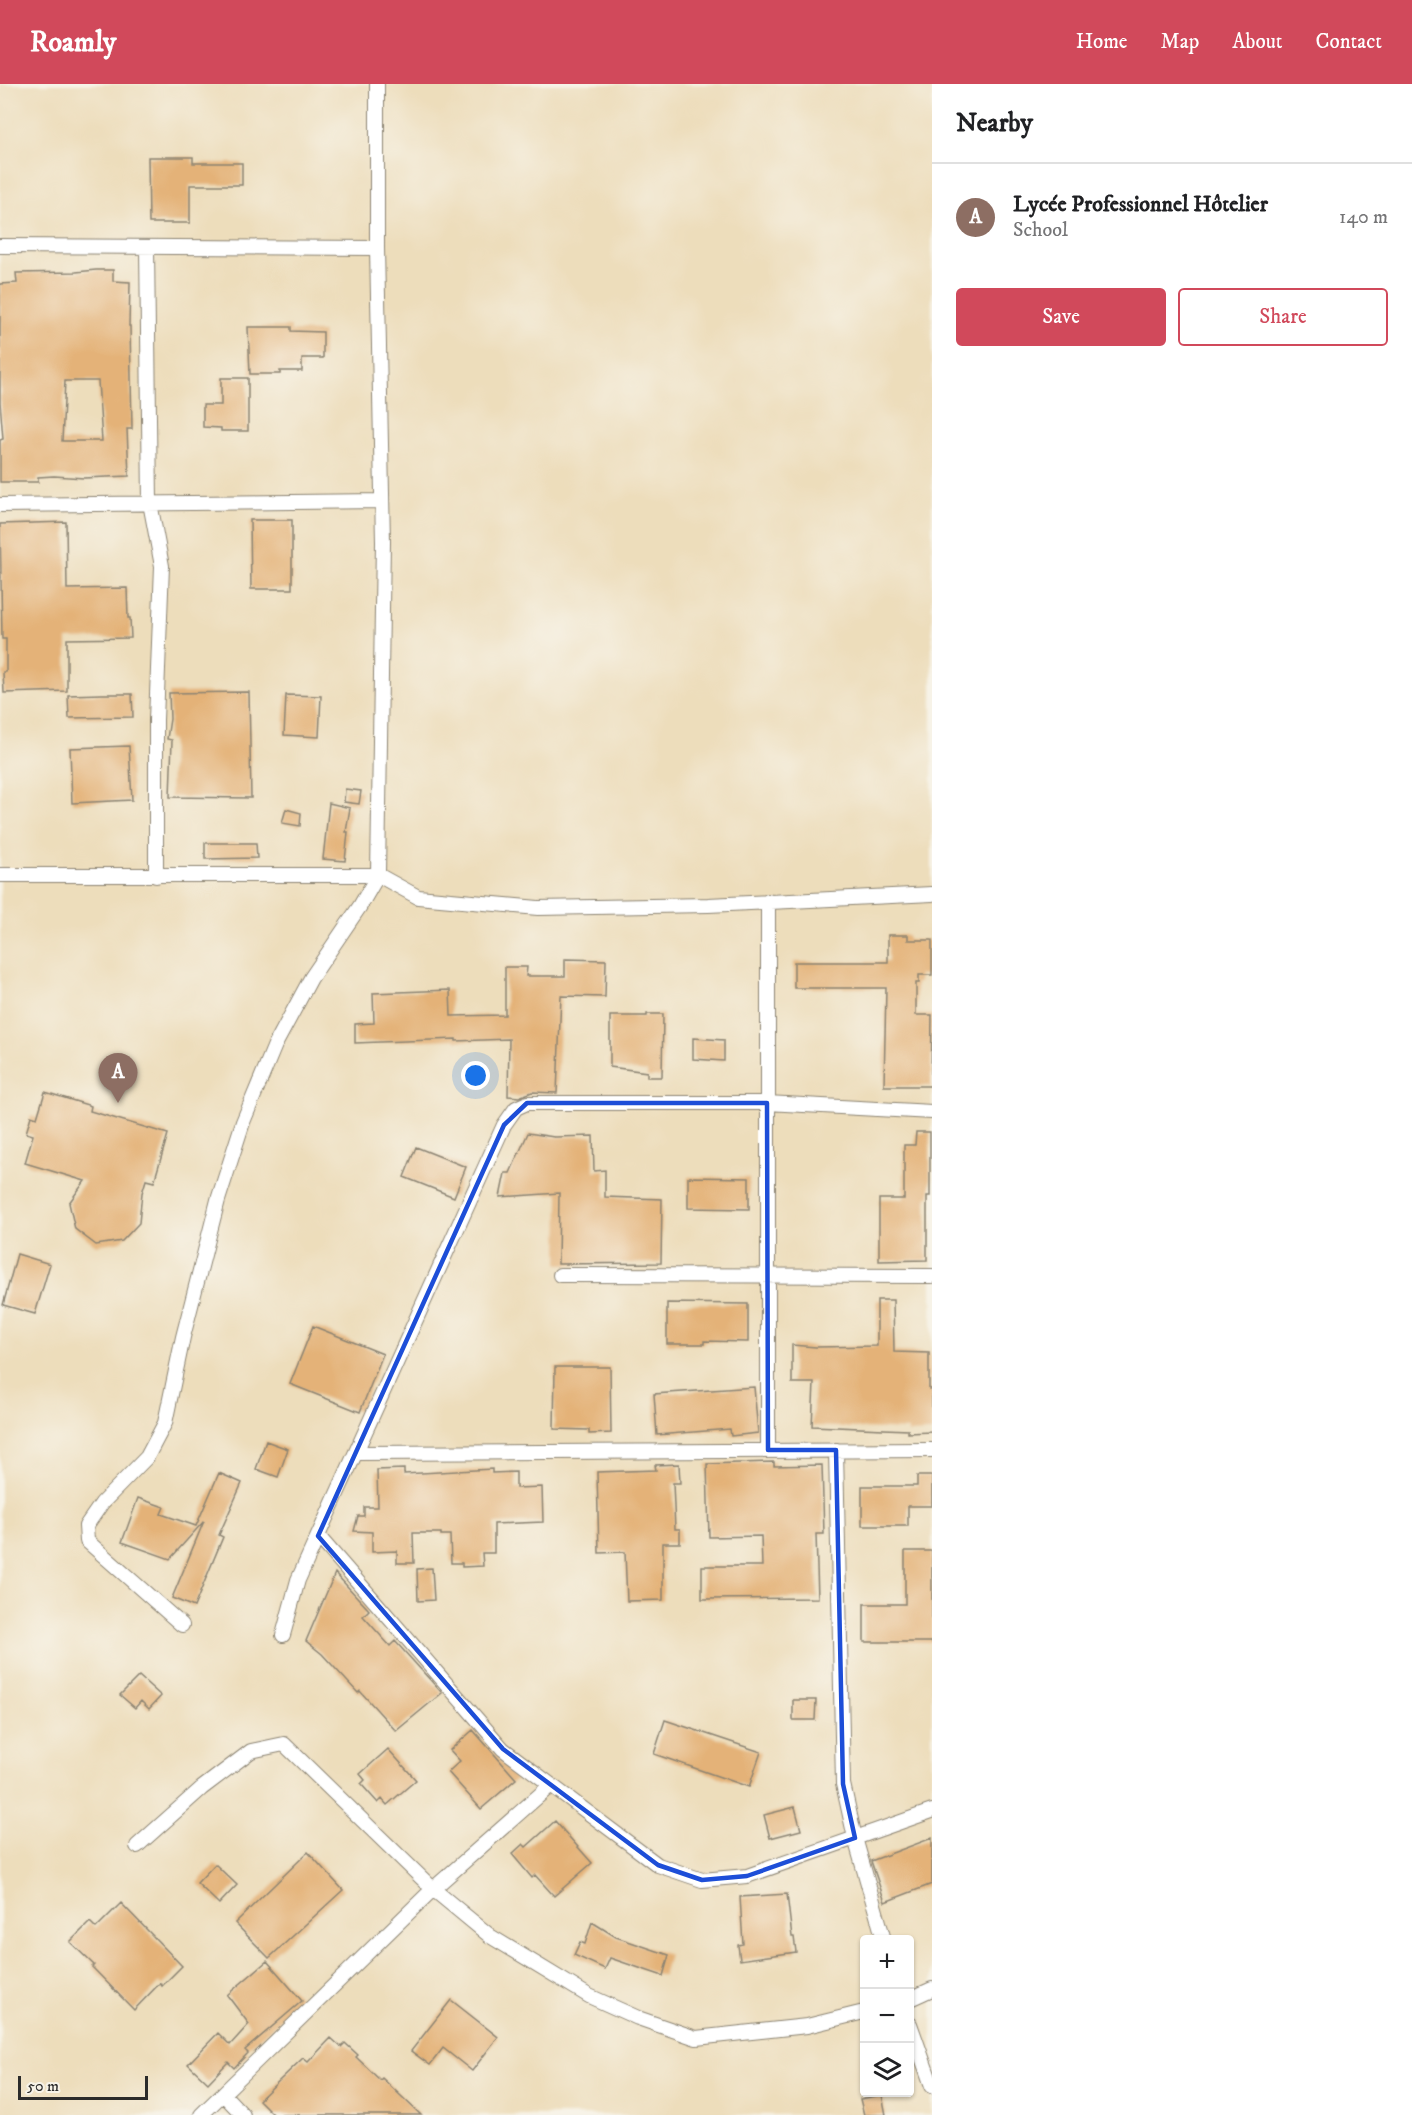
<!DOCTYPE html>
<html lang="en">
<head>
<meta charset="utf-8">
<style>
  body { margin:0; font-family:"IM FELL DW Pica",serif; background:#f2f2f2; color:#202124 }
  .controls { position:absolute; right:18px; bottom:18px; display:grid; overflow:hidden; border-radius:6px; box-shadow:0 2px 4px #0004 }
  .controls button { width:54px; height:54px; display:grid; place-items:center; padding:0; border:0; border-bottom:2px solid #e0e0e0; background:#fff; color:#202124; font:30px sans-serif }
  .scale { position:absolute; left:18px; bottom:15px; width:130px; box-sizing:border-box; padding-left:6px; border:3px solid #2b2b2b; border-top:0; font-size:16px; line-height:21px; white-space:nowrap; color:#2b2b2b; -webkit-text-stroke:4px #f7f3e8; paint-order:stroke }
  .you { position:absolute; left:476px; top:992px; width:21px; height:21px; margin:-15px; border:4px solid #fff; border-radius:50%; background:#1a73e8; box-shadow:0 0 0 9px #1a73e833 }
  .badge { display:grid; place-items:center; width:39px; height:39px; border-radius:50%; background:#d1495b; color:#fff; font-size:20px; font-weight:700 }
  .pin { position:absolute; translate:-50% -50px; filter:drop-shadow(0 2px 3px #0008) }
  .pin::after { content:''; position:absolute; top:32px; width:21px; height:18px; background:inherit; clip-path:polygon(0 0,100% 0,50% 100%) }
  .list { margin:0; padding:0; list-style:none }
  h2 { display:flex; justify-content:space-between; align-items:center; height:78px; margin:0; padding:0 24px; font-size:26px }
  h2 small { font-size:20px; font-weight:400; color:#757577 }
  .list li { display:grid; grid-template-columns:39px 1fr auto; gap:18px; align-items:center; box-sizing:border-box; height:108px; padding:0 24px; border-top:2px solid #e0e0e0 }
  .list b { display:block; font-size:22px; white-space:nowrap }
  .list p { margin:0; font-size:20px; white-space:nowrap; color:#757577 }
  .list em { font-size:20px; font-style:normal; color:#757577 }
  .actions { display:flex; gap:12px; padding:18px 24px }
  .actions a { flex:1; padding:14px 0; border:2px solid #d1495b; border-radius:6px; text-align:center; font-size:21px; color:#d1495b }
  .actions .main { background:#d1495b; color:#fff }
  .icon { flex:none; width:33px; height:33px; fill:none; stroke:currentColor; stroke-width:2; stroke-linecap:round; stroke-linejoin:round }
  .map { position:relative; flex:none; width:932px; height:2031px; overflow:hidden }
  header { display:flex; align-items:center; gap:36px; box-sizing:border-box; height:84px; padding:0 30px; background:#d1495b; color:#fff }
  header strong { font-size:28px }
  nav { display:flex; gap:33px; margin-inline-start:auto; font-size:21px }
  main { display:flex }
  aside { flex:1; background:#fff }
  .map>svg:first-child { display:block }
  .building { fill:#e4b278; fill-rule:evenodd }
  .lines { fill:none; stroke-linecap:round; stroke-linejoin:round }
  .minor-casing { stroke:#8c8473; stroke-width:16 }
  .minor { stroke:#fff; stroke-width:14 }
  .marked { fill:none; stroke:#1d4ed8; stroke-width:4.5; stroke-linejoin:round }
</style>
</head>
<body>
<header>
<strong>Roamly</strong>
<nav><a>Home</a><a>Map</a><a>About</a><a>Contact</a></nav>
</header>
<main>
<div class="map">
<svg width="932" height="2031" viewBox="0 0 932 2031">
  <rect width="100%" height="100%" fill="#f7f3e8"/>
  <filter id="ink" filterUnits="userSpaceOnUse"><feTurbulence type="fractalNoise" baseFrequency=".0167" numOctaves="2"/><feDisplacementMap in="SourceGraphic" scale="12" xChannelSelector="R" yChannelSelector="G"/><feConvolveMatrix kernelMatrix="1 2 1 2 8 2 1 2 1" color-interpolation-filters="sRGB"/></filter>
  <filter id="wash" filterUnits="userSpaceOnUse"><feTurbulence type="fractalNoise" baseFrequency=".008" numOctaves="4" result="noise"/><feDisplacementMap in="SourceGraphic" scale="24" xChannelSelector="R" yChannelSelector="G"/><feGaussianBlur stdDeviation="1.35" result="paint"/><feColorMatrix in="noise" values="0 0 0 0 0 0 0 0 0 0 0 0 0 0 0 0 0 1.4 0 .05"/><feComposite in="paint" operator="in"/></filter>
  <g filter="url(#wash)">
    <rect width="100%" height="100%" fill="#edddbb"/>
    <g id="blocks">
      <!-- building -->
      <path class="building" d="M 148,73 L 193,73 L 193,79 L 242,79 L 242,101 L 190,101 L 190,139 L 149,139 Z
        M 96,186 L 113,186 L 113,197 L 130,198 L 129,242 L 130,242 L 132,345 L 127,345 L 129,392 L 84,394 L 54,392 L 38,393 L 38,398 L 0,398 L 0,356 L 3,355 L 0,318 L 0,200 L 17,199 L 16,189 L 76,188 ZM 65,297 L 98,297 L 102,357 L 62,357 Z
        M 248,243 L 291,243 L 291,247 L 323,248 L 323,274 L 302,274 L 302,287 L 280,287 L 280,290 L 250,290 Z
        M 221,294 L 248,294 L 248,347 L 221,347 L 221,344 L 203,343 L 203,321 L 221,321 Z
        M 250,436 L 292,436 L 292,505 L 251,505 Z
        M 66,438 L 67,505 L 127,504 L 128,534 L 130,534 L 131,554 L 67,555 L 67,607 L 4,609 L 3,588 L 6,588 L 6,555 L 2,555 L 0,440 Z
        M 249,608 L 251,714 L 170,713 L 172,656 L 167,655 L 170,635 L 169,609 Z
        M 102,610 L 132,610 L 133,633 L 69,634 L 68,611 Z
        M 286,611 L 321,612 L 319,653 L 284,651 Z
        M 129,662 L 132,716 L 72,719 L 70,664 Z
        M 345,705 L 361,707 L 359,720 L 344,718 Z
        M 329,719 L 350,724 L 346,748 L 348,748 L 345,777 L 323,775 Z
        M 286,725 L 301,729 L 300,742 L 282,739 Z
        M 205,759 L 256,759 L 257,774 L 205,775 Z
        M 888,851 L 908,851 L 908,856 L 932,856 L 932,891 L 919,891 L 919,899 L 916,899 L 916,931 L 932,931 L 931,1002 L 884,1002 L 886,904 L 794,904 L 794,878 L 888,878 Z
        M 565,875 L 606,876 L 605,913 L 561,912 L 557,1009 L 532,1008 L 519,1013 L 508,1012 L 509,955 L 456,957 L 456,955 L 355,959 L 355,940 L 374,939 L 373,909 L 450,906 L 451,932 L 505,931 L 505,883 L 527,883 L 526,892 L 565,892 Z
        M 647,930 L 663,930 L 662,993 L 647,993 L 647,988 L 610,983 L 610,932 L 647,932 Z
        M 693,954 L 724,956 L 724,977 L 693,975 Z
        M 45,1008 L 91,1022 L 90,1027 L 168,1050 L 154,1098 L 146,1096 L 142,1109 L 139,1139 L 122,1157 L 96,1161 L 75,1145 L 69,1119 L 85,1097 L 25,1079 L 33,1051 L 26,1049 L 31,1032 L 37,1034 Z
        M 916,1048 L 930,1048 L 930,1112 L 927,1112 L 927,1176 L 879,1177 L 879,1115 L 904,1115 L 904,1061 L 915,1061 Z
        M 528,1049 L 554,1053 L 593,1052 L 594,1087 L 605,1086 L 605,1113 L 662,1115 L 661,1179 L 558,1180 L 559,1109 L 500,1113 L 505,1089 L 510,1089 Z
        M 416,1063 L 466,1083 L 454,1113 L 404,1093 Z
        M 688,1093 L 749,1094 L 749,1125 L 688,1124 Z
        M 17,1170 L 50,1180 L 35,1230 L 3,1221 Z
        M 877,1216 L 893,1216 L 894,1268 L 929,1269 L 929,1305 L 932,1305 L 932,1348 L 908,1349 L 908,1346 L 812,1342 L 814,1299 L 792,1299 L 792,1261 L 816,1263 L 877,1262 Z
        M 667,1219 L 748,1220 L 748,1258 L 704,1257 L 704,1260 L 667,1260 Z
        M 313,1242 L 383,1270 L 360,1328 L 290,1300 Z
        M 555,1283 L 610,1283 L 611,1349 L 589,1350 L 589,1346 L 554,1345 Z
        M 754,1303 L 758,1349 L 731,1352 L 730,1345 L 657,1351 L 654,1310 Z
        M 266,1357 L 288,1365 L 278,1393 L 256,1385 Z
        M 774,1378 L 774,1382 L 822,1381 L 824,1450 L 816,1450 L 818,1514 L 702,1515 L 702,1482 L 762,1482 L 761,1452 L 709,1453 L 707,1380 Z
        M 679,1380 L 680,1399 L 673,1399 L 675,1445 L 680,1445 L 680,1459 L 663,1459 L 663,1516 L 627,1517 L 625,1468 L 599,1469 L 597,1388 L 656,1386 L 655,1381 Z
        M 404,1385 L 404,1390 L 492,1385 L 492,1389 L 516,1388 L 516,1404 L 542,1403 L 543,1438 L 494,1440 L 494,1469 L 482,1469 L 483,1482 L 462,1483 L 462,1479 L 451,1479 L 450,1451 L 441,1451 L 441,1449 L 413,1449 L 414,1479 L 397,1479 L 397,1467 L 372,1468 L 372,1448 L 354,1447 L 358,1432 L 364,1432 L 364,1423 L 378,1423 L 377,1386 Z
        M 219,1389 L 242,1399 L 219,1451 L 223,1453 L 194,1523 L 172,1514 L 204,1437 L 170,1475 L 122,1458 L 138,1414 L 164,1423 L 161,1430 L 196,1442 Z
        M 917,1392 L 932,1392 L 932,1422 L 908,1422 L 908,1442 L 862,1442 L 862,1402 L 917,1402 Z
        M 905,1467 L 932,1467 L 932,1558 L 864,1558 L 864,1520 L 905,1520 Z
        M 432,1484 L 434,1516 L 418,1517 L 417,1485 Z
        M 335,1489 L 369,1526 L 363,1532 L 390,1562 L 395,1557 L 442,1609 L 396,1647 L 360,1607 L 358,1609 L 322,1570 L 306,1557 Z
        M 139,1592 L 161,1612 L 149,1625 L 141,1617 L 135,1624 L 120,1611 Z
        M 793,1616 L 816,1616 L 815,1636 L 793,1636 Z
        M 665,1636 L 761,1668 L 749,1703 L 654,1670 Z
        M 473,1646 L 516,1695 L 481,1725 L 448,1688 L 460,1677 L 450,1666 Z
        M 388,1665 L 416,1696 L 387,1721 L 382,1715 L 378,1719 L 361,1700 L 365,1696 L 360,1690 Z
        M 795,1723 L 801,1746 L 770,1754 L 764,1731 Z
        M 555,1737 L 592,1779 L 554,1812 L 535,1791 L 532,1794 L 512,1770 L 523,1760 L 526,1763 Z
        M 932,1754 L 932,1800 L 885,1818 L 871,1777 Z
        M 308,1768 L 343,1806 L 269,1874 L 235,1839 Z
        M 215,1780 L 237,1801 L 219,1820 L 197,1799 Z
        M 787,1810 L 792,1853 L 794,1853 L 796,1868 L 740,1876 L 738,1861 L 743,1860 L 740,1813 Z
        M 121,1819 L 182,1882 L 162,1902 L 160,1899 L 134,1926 L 92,1883 L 94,1881 L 70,1858 L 90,1838 L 96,1844 Z
        M 592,1838 L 616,1853 L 669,1871 L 663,1892 L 610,1874 L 605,1885 L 574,1871 L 580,1858 L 585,1860 Z
        M 267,1877 L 302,1917 L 245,1966 L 248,1969 L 234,1984 L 228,1978 L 208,1999 L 188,1980 L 218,1949 L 230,1961 L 249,1940 L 227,1911 Z
        M 451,1916 L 498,1953 L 472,1987 L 443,1964 L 430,1981 L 411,1967 Z
        M 331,1954 L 341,1963 L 345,1959 L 358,1971 L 356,1973 L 380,1996 L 382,1994 L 421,2031 L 274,2031 L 259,2016 L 303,1974 L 308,1978 Z
        M 882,2011 L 886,2031 L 864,2031 L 860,2015 Z"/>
    </g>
  </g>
  <g filter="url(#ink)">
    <use href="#blocks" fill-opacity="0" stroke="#8c8473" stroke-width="1.5"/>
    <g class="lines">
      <!-- minor casing -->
      <g class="minor-casing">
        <path id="minor" d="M 0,162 L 377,164
          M 147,163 L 150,419 L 162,482 L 156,636 L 156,792
          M 0,421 L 382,417
          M 0,791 L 378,791 L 418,813 L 538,824 L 708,821 L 932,810
          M 768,817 L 768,1366
          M 560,1191 L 932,1192
          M 836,1366 L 843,1700 L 855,1754 L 884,1856
          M 356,1369 L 932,1366
          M 318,1452 L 503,1665 L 658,1781 L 702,1796 L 747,1792 L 932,1727
          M 182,1541 L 87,1457 L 86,1442 L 102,1419 L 147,1373 L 165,1339 L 183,1253 L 218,1116 L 243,1038 L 275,961 L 311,894 L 360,822 L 378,791 L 383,458 L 377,164 L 377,0
          M 283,1551 L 298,1496 L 504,1041 L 516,1024 L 527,1019 L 767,1019 L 932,1028
          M 137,1762 L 202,1704 L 251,1667 L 284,1660 L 433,1805 L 490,1852 L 589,1912 L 638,1934 L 696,1954 L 807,1942 L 864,1928
          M 910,1915 L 932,1905
          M 910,1940 L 932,2002
          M 223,2010 L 243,2031
          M 201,2031 L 433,1805 L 551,1701"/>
      </g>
      <!-- minor -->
      <use href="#minor" class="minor"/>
    </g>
  </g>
  <!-- marked area -->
  <path class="marked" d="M 527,1019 L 767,1019 L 768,1366 L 836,1366 L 843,1700 L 855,1754 L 747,1792 L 702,1796 L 658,1781 L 503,1665 L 318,1452 L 504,1041 Z"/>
</svg>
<div class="controls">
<button>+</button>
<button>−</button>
<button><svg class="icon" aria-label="layers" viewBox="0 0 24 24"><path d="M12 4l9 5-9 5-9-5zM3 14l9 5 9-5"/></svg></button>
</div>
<div class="scale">50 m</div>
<div class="you"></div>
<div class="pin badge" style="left:118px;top:1019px;background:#8d6e63">A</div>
</div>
<aside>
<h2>Nearby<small></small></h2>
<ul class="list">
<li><span class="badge" style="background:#8d6e63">A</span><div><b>Lycée Professionnel Hôtelier</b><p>School</p></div><em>140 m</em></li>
</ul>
<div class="actions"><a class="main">Save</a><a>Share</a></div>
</aside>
</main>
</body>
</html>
